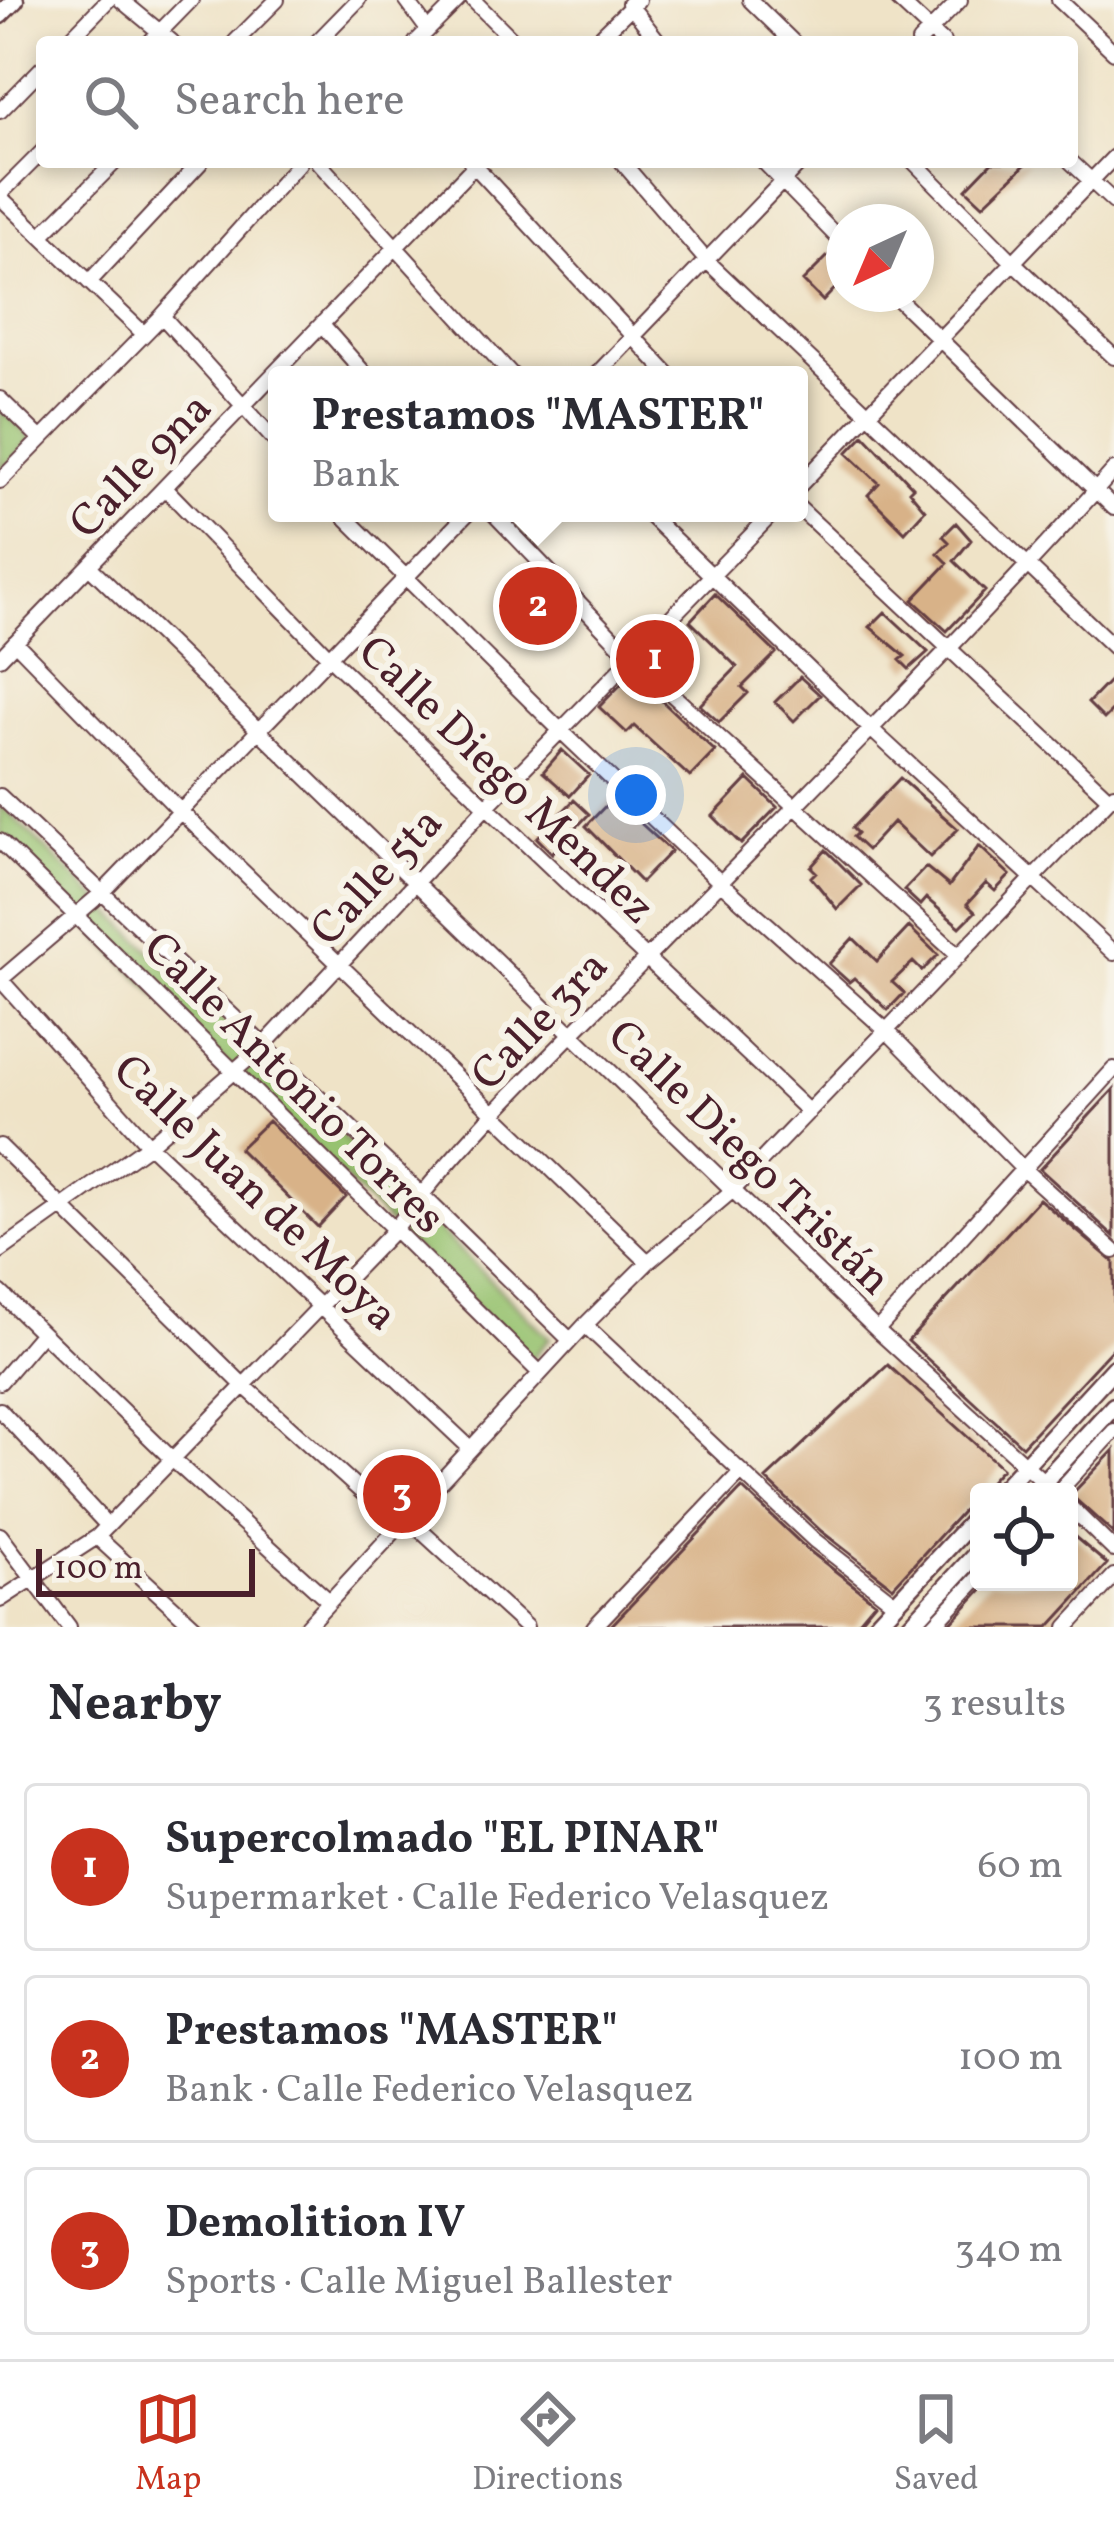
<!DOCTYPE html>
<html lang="en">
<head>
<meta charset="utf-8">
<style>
  body { margin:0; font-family:Vollkorn,serif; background:#f2f2f3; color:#2b2b33 }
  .controls { position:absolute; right:36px; bottom:36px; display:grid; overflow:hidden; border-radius:12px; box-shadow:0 6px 18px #0003 }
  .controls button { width:108px; height:108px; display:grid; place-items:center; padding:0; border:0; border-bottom:3px solid #e1e1e2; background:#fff; color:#2b2b33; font:60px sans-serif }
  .compass { position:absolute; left:826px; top:204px; width:108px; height:108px; border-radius:50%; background:#fff; box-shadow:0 6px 18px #0003; rotate:224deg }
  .scale { position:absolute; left:36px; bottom:30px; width:219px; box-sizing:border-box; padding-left:12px; border:6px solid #4a1f2b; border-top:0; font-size:33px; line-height:42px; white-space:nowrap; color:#4a1f2b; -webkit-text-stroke:9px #f7f3e8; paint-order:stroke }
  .you { position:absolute; left:636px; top:795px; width:42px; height:42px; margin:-30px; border:9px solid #fff; border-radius:50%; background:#1a73e8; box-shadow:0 0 0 18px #1a73e833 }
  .badge { display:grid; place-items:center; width:78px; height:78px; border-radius:50%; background:#c8321e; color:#fff; font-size:39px; font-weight:700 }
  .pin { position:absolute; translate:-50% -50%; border:6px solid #fff; box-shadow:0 3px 12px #0006 }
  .popup { position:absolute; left:268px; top:366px; width:540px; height:156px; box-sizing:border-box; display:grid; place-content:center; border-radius:12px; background:#fff; filter:drop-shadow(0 3px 9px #0005); font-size:39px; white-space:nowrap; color:#7c7c81 }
  .popup b { font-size:45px; color:#2b2b33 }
  .popup::after { content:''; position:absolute; left:50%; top:100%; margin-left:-24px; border:24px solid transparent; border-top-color:#fff }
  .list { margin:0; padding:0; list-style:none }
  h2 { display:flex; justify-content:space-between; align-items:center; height:156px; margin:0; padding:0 48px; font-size:51px }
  h2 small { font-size:39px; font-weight:400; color:#7c7c81 }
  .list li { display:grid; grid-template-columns:78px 1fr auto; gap:36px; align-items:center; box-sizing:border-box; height:168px; margin:0 24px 24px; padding:0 24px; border:3px solid #e1e1e2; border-radius:12px }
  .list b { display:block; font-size:45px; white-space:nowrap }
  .list p { margin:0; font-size:39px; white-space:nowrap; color:#7c7c81 }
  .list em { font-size:39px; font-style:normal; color:#7c7c81 }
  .icon { flex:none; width:66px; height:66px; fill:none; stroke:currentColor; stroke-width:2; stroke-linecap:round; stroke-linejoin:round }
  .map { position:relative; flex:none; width:1114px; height:1627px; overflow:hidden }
  .search { position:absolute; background:#fff; box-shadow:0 6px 18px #0003; left:36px; right:36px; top:36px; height:132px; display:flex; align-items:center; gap:30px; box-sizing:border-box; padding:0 42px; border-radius:12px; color:#7c7c81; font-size:45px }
  .sheet { height:732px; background:#fff }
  nav { display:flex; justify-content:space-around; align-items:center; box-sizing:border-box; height:168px; border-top:3px solid #e1e1e2; background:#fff; font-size:33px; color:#7c7c81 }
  nav a { display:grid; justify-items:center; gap:6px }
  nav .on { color:#c8321e }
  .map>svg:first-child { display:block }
  .green { fill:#97c26f; stroke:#70704d; stroke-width:3 }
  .building { fill:#d8b288 }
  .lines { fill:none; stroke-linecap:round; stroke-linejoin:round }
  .minor-casing { stroke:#633c42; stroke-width:18 }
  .tertiary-casing { stroke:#633c42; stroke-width:21 }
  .minor { stroke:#fff; stroke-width:14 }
  .tertiary { stroke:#fff; stroke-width:16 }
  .labels { text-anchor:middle; stroke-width:12; stroke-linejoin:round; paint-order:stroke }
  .street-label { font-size:45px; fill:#4a1f2b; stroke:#f7f3e8 }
</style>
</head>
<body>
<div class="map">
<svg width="1114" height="1627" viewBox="0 0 1114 1627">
  <rect width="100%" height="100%" fill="#f7f3e8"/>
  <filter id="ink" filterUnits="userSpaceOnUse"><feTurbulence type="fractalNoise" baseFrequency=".00833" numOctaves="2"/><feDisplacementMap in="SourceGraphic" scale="24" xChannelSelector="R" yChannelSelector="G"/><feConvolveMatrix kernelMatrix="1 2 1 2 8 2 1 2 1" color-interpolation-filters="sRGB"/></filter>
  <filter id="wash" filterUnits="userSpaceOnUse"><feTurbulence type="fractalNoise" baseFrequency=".004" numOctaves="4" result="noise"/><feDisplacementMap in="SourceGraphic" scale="48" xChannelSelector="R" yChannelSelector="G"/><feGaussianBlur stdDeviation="2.7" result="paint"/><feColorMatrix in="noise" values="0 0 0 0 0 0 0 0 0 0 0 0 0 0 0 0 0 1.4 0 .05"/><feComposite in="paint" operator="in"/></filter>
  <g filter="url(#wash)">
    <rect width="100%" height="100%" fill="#efe3c7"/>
    <!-- green -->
    <path class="green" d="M 0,408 L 32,439 L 0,472 Z
      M 0,804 L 550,1338 L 530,1361 L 0,841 Z"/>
    <g id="blocks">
      <!-- building -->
      <path class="building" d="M 992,162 L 1028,162 L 983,205 L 966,189 Z
        M 833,251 L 844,261 L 844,279 L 823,301 L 803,281 Z
        M 864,435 L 913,487 L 909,491 L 925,510 L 905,532 L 868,495 L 879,483 L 847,453 Z
        M 956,523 L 971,540 L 954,561 L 985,591 L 947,631 L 913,600 L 948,563 L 938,553 L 949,542 L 943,536 Z
        M 715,594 L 776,653 L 742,687 L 748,693 L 719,722 L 700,705 L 737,667 L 690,621 Z
        M 885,612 L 928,652 L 909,669 L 900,660 L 905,656 L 870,627 Z
        M 632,673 L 715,751 L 690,777 L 634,726 L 627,733 L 599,707 Z
        M 1114,676 L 1114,709 L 1104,719 L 1088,703 Z
        M 800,677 L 820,695 L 794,721 L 775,702 Z
        M 562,750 L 589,775 L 570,796 L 543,772 Z
        M 900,778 L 958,829 L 930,857 L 893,822 L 867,850 L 853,837 L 857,833 L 852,828 Z
        M 748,779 L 777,807 L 741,844 L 713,816 Z
        M 613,798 L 671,851 L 641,882 L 586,826 Z
        M 574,800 L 589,814 L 552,853 L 537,838 Z
        M 979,846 L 1010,875 L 995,891 L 986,883 L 967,904 L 975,912 L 960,927 L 926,898 L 920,905 L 904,890 L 926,867 L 949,886 Z
        M 826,850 L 861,885 L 837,909 L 811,877 L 816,872 L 811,867 Z
        M 909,927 L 938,955 L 922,971 L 913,962 L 892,982 L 904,993 L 888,1010 L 854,978 L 849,982 L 829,964 L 853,938 L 877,961 Z
        M 1114,1089 L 1114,1236 L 1040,1169 Z
        M 268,1121 L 346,1197 L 318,1227 L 239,1149 Z
        M 1039,1199 L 1114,1262 L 1114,1347 L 1022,1446 L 908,1341 Z
        M 888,1365 L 1002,1468 L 893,1587 L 821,1531 L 766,1479 Z
        M 1114,1450 L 1114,1534 L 1071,1495 Z
        M 742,1488 L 807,1549 L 875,1602 L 854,1627 L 610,1627 Z
        M 1069,1532 L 1107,1564 L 1049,1627 L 947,1627 L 989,1582 L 1069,1582 Z"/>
    </g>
  </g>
  <g filter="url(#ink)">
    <use href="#blocks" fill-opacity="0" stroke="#633c42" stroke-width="3"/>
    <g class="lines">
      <!-- minor casing -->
      <g class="minor-casing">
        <path id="minor" d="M 121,0 L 172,42
          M 406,0 L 428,30
          M 473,0 L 515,42
          M 750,0 L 793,42
          M 898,0 L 943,42
          M 1059,0 L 1114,52
          M 629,4 L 659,42
          M 67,42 L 108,0
          M 150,42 L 191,0
          M 235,42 L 277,0
          M 317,42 L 358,0
          M 416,42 L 458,0
          M 595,42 L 638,0
          M 919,42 L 960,0
          M 0,111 L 42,68
          M 318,162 L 512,375
          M 471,162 L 669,375
          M 622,162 L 706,260 L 1114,647
          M 764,162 L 844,244
          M 914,162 L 1013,262 L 1114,357
          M 1071,162 L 1114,202
          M 0,194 L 42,152
          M 0,197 L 144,334
          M 41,236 L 115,162
          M 89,282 L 201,162
          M 893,294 L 1114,508
          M 162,316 L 277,443
          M 322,325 L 366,375
          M 596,375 L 801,162
          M 0,399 L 41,439
          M 0,481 L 162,316 L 300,162
          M 799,486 L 1114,157
          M 165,488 L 329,657 L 809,1112
          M 799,508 L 1110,799
          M 341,513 L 557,727 L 720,882 L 887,1031 L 1022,1168 L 1114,1251
          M 493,513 L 632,658 L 959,956
          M 647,513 L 871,729 L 1114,953
          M 90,567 L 877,1330 L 1055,1492
          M 15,642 L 180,811 L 648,1262
          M 0,658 L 478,162
          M 0,796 L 421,1194 L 570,1340
          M 0,841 L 540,1373
          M 0,979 L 149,1145 L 470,1448
          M 0,980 L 102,893 L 468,513
          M 0,1146 L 242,1384 L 375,1504 L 406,1517 L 526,1627
          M 0,1251 L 149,1145 L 263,1046 L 485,808 L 773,513
          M 0,1292 L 172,1459 L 329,1601
          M 585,1325 L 814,1540 L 896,1604
          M 877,1330 L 1114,1069
          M 0,1382 L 41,1334
          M 0,1410 L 108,1526
          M 1058,1492 L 1114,1431
          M 1069,1506 L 1114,1550
          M 0,1535 L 69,1627
          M 97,1537 L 195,1627
          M 0,1600 L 97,1537 L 395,1229 C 467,1133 558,1049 642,963 C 800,800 963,640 1114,470
          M 306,1627 L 585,1325 L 648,1262 L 732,1191 L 1114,794
          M 594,1627 L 741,1472
          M 932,1627 L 979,1577
          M 1067,1627 L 1114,1576"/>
      </g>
      <!-- tertiary casing -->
      <g class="tertiary-casing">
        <path id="tertiary" d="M 0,15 L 15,0
          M 1000,1492 L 1114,1368
          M 1034,1492 L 1114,1406
          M 874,1627 L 979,1514
          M 909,1627 L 979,1551"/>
      </g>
      <!-- minor -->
      <use href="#minor" class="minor"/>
      <!-- tertiary -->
      <use href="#tertiary" class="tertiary"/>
    </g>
  </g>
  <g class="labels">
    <!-- street labels -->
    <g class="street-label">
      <text transform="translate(139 464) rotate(-46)" y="16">Calle 9na</text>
      <text transform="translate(508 778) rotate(44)" y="16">Calle Diego Mendez</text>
      <text transform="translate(375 875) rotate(-47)" y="16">Calle 5ta</text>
      <text transform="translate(538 1019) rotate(-46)" y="16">Calle 3ra</text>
      <text transform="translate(296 1081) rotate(45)" y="16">Calle Antonio Torres</text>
      <text transform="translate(751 1156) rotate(44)" y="16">Calle Diego Tristán</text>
      <text transform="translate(257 1191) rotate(44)" y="16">Calle Juan de Moya</text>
    </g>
  </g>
</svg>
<div class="controls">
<button><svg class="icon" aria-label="locate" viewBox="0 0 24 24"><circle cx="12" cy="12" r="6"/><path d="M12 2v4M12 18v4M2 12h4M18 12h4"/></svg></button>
</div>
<svg class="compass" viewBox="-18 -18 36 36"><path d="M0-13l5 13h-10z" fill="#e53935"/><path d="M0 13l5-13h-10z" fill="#7c7c81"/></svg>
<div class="scale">100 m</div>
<div class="you"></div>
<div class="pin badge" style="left:655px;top:659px">1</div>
<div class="pin badge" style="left:538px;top:606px">2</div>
<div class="popup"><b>Prestamos &quot;MASTER&quot;</b>Bank</div>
<div class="pin badge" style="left:402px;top:1494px">3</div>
<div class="search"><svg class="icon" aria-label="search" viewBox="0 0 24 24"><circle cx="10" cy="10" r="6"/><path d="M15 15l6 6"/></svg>Search here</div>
</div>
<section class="sheet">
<h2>Nearby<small>3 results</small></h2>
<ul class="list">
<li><span class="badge">1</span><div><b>Supercolmado &quot;EL PINAR&quot;</b><p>Supermarket · Calle Federico Velasquez</p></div><em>60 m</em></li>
<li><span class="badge">2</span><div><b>Prestamos &quot;MASTER&quot;</b><p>Bank · Calle Federico Velasquez</p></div><em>100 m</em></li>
<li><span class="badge">3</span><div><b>Demolition IV</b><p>Sports · Calle Miguel Ballester</p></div><em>340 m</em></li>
</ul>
</section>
<nav>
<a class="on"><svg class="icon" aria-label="map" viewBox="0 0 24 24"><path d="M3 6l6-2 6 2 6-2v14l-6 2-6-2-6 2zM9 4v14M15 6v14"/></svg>Map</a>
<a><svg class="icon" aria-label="directions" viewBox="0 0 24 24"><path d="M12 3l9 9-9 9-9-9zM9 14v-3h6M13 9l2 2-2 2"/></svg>Directions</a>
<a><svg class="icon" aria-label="saved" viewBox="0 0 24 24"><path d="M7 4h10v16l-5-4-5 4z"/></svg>Saved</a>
</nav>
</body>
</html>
